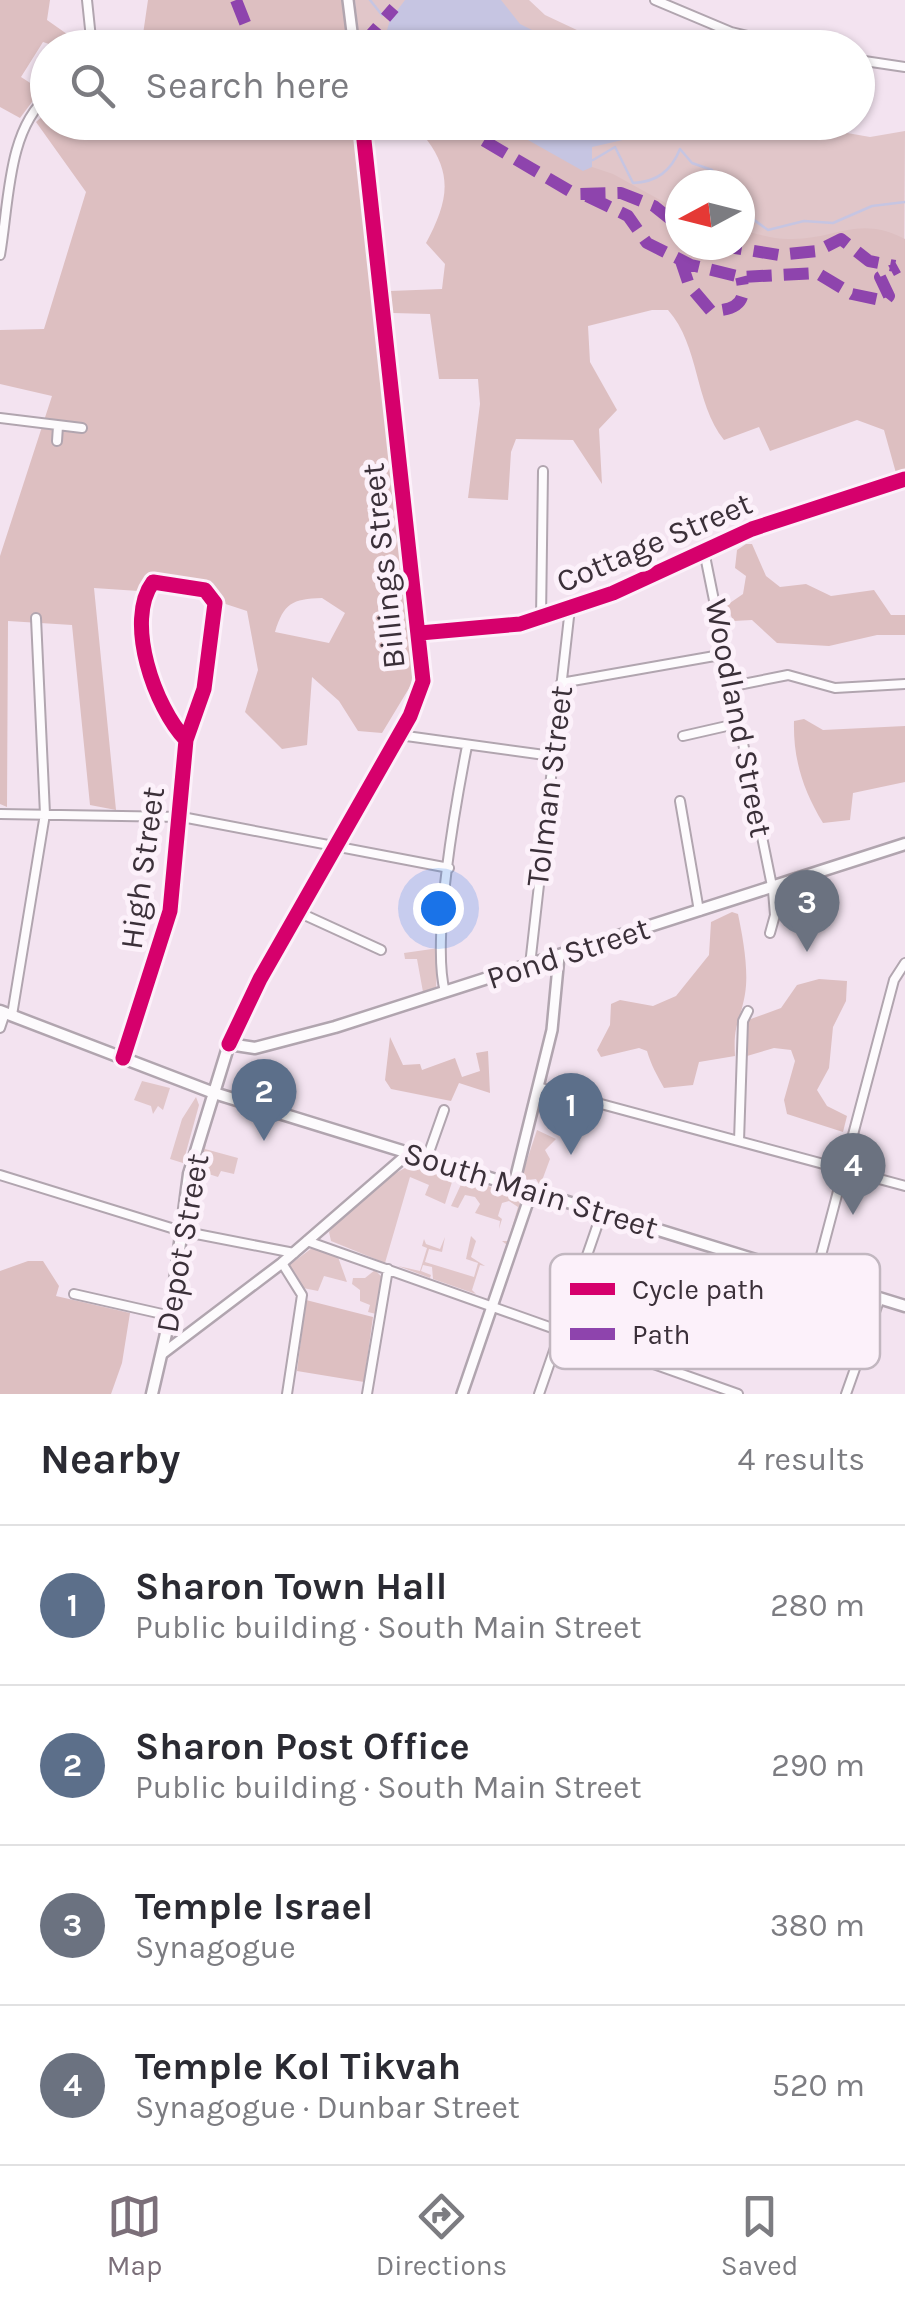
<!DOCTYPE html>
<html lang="en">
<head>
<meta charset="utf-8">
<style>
  body { margin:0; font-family:Karla,sans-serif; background:#f7f7f7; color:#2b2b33 }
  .compass { position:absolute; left:665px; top:170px; width:90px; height:90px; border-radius:50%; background:#fff; box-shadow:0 2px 8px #0004; rotate:263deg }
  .you { position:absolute; left:438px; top:908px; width:35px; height:35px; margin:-25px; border:8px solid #fff; border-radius:50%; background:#1a73e8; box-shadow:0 0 0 15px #1a73e833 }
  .badge { display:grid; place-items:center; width:65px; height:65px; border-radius:50%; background:#7b6f79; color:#fff; font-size:32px; font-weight:700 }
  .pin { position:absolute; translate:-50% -82px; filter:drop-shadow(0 2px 5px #0008) }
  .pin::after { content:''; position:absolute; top:52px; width:35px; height:30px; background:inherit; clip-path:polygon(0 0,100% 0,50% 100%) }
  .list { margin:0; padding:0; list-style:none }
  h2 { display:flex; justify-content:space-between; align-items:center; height:130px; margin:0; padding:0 40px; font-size:42px }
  h2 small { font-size:32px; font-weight:400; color:#7c7c81 }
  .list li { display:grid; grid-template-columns:65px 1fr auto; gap:30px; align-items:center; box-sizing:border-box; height:160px; padding:0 40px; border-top:2px solid #e1e1e2 }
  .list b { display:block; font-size:38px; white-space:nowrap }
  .list p { margin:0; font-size:32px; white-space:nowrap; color:#7c7c81 }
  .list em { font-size:32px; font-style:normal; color:#7c7c81 }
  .icon { flex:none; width:55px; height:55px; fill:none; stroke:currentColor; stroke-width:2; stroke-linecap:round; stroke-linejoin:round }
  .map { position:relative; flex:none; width:905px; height:1394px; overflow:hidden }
  .search { position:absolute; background:#fff; box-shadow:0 2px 8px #0004; left:30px; right:30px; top:30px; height:110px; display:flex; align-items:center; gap:25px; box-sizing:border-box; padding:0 35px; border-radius:55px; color:#7c7c81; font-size:38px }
  .sheet { height:770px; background:#fff }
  nav { display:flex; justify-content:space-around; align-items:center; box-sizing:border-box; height:140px; border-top:2px solid #e1e1e2; background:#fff; font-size:28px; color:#7c7c81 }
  nav a { display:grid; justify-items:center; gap:5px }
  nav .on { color:#7b6f79 }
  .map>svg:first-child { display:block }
  .green { fill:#e1c6c9; fill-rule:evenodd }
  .forest { fill:#ddbfc1; fill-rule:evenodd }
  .water { fill:#c6c5e2 }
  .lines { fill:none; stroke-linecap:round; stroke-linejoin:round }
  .stream { stroke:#c6c5e2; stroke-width:2.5 }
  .minor-casing { stroke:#b1a5af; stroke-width:12 }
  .tertiary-casing { stroke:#b1a5af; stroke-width:14 }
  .secondary-casing { stroke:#b1a5af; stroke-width:15 }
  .minor { stroke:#fdfbfd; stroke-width:8 }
  .tertiary { stroke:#fdfbfd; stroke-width:9 }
  .secondary { stroke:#fdfbfd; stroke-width:10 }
  .quiet { stroke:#8e44ad; stroke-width:12; stroke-dasharray:25 12; stroke-linecap:butt }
  .cycleway-casing { stroke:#fcf1fa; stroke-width:21 }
  .cycleway { stroke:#d6006c; stroke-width:15 }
  .labels { text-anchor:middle; stroke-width:10; stroke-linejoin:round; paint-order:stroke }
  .street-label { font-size:32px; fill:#3b3039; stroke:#fcf1fa }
  .key { fill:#fcf1fa; stroke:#c2b7c0; stroke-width:2.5 }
  .key-label { font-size:28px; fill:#3b3039 }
</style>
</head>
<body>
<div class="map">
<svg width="905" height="1394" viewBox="0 0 905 1394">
  <rect width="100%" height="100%" fill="#f3e3f0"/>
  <!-- green -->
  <path class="green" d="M 355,0 L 529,0 L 545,15 L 613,47 L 360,47 Z
    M 785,122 L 870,137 L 905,131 L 903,473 L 895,437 L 880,404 L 771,397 L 718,414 L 664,206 L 489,123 ZM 680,185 L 740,185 L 740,245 L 680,245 Z
    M 439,948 L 436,987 L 423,992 L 417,959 L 405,959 L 404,953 Z
    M 142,1081 L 170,1088 L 163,1110 L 158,1106 L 153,1114 L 151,1106 L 134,1100 Z
    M 196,1097 L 199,1105 L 183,1163 L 170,1159 L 182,1119 Z
    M 537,1130 L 556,1139 L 545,1150 L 550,1159 L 540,1186 L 536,1179 L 527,1180 L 523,1172 Z
    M 206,1143 L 205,1149 L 238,1158 L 234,1174 L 221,1171 L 218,1177 L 196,1170 Z
    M 414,1163 L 449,1173 L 452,1182 L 445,1204 L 425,1195 L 429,1185 L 410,1177 L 385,1263 L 331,1241 L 329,1232 L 335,1224 L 387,1178 Z
    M 464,1178 L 521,1197 L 522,1202 L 507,1245 L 502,1241 L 508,1241 L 518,1207 L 509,1201 L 502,1203 L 498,1216 L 502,1219 L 499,1229 L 500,1221 L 475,1213 L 480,1204 L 475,1197 L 465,1195 L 458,1208 L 451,1206 Z
    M 471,1236 L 476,1241 L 471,1257 L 485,1266 L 480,1265 L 472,1290 L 476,1294 L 433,1279 L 432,1267 L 423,1265 L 421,1271 L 431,1275 L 430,1278 L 398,1266 L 420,1271 L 427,1248 L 422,1246 L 424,1239 L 426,1244 L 440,1249 L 445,1237 L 442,1252 L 429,1249 L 425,1262 L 474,1277 L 478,1263 L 466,1259 Z
    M 312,1248 L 338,1257 L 347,1282 L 324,1276 L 318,1291 L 303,1288 L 288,1266 Z
    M 375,1270 L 382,1277 L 376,1314 L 368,1312 L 370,1305 L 360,1301 L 360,1290 L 352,1284 L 353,1278 L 365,1278 Z"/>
  <!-- forest -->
  <path class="forest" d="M 0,0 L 50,0 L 47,20 L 84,46 L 58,47 L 43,42 L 21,77 L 41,90 L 20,118 L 0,107 Z
    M 148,0 L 349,0 L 354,47 L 141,48 Z
    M 47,112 L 48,122 L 362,123 L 416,649 L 411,685 L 382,733 L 358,731 L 339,701 L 312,677 L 307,745 L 282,749 L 245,712 L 258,670 L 247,611 L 198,595 L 94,588 L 116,810 L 90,805 L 72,625 L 8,621 L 7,807 L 0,804 L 0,556 L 52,396 L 0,384 L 0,330 L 44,329 L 86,192 L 36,122 ZM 322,598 L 345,613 L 329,643 L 275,632 C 284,603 292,599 322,598 Z
    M 444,123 L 515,123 L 580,163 L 613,174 L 680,211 L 680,245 L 740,245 L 740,230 C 755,233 772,239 788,239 C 833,241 857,214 905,239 L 905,469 L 896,473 L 884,430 L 857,420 L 770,451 L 759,427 L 724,440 C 694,402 700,346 668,310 L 652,310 L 588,326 L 590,362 L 617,410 L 599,429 L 602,484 L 573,440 L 516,439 L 511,452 L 508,500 L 468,498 L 480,404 L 478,379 L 439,379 L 430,314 L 393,313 L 390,291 L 442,289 L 445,264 L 426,243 C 447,204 454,176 427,140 Z
    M 746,544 L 752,544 L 766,576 L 780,587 L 806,584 L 831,596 L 874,590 L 891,615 L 905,615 L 905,635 L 877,635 L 829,646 L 777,643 L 752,620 L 733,621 L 727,605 L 743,594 L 746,576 L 735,568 L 737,550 Z
    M 804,719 L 823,730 L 905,726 L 905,782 L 853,793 L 850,820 L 823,823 C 803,790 793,759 794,721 Z
    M 732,912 L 738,914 C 743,938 749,971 745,994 C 740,1023 733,1023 735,1056 L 699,1062 L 693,1085 L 664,1088 C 657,1075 651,1065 647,1051 L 639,1048 L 601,1057 L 597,1050 L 610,1025 L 611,1004 L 620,1000 L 653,1006 L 676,996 L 709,955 L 711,922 Z
    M 819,979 L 847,981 L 846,1001 L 833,1027 L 829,1068 L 817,1090 L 827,1106 L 847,1116 L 843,1132 L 787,1114 L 784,1100 L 795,1061 L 791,1050 L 774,1048 L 747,1056 L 748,1020 L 781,1008 L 797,985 Z
    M 390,1037 L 403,1065 L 420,1064 L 422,1070 L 455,1058 L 462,1077 L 480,1071 L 476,1053 L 488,1051 L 490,1093 L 459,1083 L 451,1101 L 391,1089 L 385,1080 Z
    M 28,1261 L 43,1261 L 59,1286 L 56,1296 L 130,1313 L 122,1363 L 111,1394 L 0,1394 L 0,1271 Z
    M 306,1300 L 373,1317 L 364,1382 L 297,1371 Z"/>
  <!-- water -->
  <path class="water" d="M 405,0 L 501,0 L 520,24 L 566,47 L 397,47 L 385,37 L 390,20 Z
    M 498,123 L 633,123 L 627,139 L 592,147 L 592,167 L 583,171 Z"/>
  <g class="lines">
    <!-- stream -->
    <path class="stream" d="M 370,0 L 382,15
      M 593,160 L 615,147 L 633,183 C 657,182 671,171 680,149 L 692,163 L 712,170 L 723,185
      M 740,210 L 768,230 L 804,221 L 833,223 L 872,206 L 905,202"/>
    <!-- minor casing -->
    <g class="minor-casing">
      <path id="minor" d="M 87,0 L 92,48
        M 655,0 L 731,32 L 797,48
        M 858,60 L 905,67
        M 0,255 C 9,205 7,130 48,96
        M 0,418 L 82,428
        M 57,441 L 58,426
        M 704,551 L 773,891 L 775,915 L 770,933
        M 541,618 L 543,471
        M 420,633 L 520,624 L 613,593 L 752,529 L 905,479
        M 561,683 L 726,654
        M 733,686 L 788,675 L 835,688 L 905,684
        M 399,735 L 552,756
        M 683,736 L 740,723
        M 680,801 L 699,911
        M 0,814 L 182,817 L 449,868
        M 298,912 L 381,950
        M 530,965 L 570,608
        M 445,992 C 431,940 456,802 467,746
        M 12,1015 L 45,814 L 36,618
        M 0,1028 L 5,1013
        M 123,1058 L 170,911 L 186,740 L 204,689 L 215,603 L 205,590 L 153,582 C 124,621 155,708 186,740
        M 538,1087 L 905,1186
        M 739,1141 L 743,1021 L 748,1011
        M 427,1158 L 444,1110
        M 0,1175 L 181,1231 L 294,1253
        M 307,1241 L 738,1394
        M 282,1263 L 302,1295 L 287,1394
        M 815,1278 L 894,980 L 905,963
        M 74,1294 L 171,1316
        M 367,1394 L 388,1269
        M 539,1394 L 602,1212
        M 846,1394 L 880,1298"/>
    </g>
    <!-- tertiary casing -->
    <g class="tertiary-casing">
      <path id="tertiary" d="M 348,0 L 354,48
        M 229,1044 L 260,979 L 410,716 L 423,681 L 362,122
        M 514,1184 L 552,1030 L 559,956
        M 162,1354 L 282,1263 L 410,1152
        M 462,1394 L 532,1190"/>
    </g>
    <!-- secondary casing -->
    <g class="secondary-casing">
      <path id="secondary" d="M 0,1011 L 214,1093 L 905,1306
        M 152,1394 L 171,1312 L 189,1174 L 229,1044 L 255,1048 L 335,1027 L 905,844"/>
    </g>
    <!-- minor -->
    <use href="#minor" class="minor"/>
    <!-- tertiary -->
    <use href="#tertiary" class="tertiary"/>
    <!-- secondary -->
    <use href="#secondary" class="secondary"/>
    <!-- quiet -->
    <path class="quiet" d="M 236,0 L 255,48
      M 370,48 L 368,38 L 394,8
      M 452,122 L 575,194 L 621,193 L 654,206 L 680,227
      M 587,196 L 628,216 L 647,243 L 691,265 L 741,277 L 817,273 L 852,294 L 885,301 L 889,296 L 880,277 L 898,267
      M 717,245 L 779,255 L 817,251 L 841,239 L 869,261 L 895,266
      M 680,258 L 689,285 L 711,311 C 736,310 748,303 741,277"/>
    <!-- cycleway casing -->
    <g class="cycleway-casing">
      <path id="cycleway" d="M 420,633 L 520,624 L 613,593 L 752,529 L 905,479
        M 229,1044 L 260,979 L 410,716 L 423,681 L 362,122
        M 123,1058 L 170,911 L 186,740 L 204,689 L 215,603 L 205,590 L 153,582 C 124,621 155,708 186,740"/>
    </g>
    <!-- cycleway -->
    <use href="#cycleway" class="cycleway"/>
  </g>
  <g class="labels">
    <!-- street labels -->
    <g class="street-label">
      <text transform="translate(654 542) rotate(-23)" y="11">Cottage Street</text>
      <text transform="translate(383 566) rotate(-96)" y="11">Billings Street</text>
      <text transform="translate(739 718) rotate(79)" y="11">Woodland Street</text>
      <text transform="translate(549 786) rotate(-83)" y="11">Tolman Street</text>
      <text transform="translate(142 868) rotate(-82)" y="11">High Street</text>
      <text transform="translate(568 953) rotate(-18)" y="11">Pond Street</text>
      <text transform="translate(531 1190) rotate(17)" y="11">South Main Street</text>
      <text transform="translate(182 1243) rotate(-80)" y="11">Depot Street</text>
    </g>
  </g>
  <!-- legend -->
  <rect x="550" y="1254" width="330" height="115" rx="15" class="key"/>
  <rect x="570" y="1283" width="45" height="12" fill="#d6006c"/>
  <rect x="570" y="1328" width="45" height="12" fill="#8e44ad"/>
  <g class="key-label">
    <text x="632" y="1299">Cycle path</text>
    <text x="632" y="1344">Path</text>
  </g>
</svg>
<svg class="compass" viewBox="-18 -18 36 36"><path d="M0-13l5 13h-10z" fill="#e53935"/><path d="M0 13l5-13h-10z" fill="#7c7c81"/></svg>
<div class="you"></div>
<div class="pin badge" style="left:571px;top:1155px;background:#5c6f8a">1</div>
<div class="pin badge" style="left:264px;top:1141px;background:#5c6f8a">2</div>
<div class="pin badge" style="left:807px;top:952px;background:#6b7280">3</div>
<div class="pin badge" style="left:853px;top:1215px;background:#6b7280">4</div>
<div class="search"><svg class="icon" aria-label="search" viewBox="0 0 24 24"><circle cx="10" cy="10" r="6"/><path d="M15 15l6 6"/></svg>Search here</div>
</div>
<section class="sheet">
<h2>Nearby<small>4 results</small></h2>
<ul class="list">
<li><span class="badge" style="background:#5c6f8a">1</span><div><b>Sharon Town Hall</b><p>Public building · South Main Street</p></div><em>280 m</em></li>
<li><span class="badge" style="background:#5c6f8a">2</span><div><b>Sharon Post Office</b><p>Public building · South Main Street</p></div><em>290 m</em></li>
<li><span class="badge" style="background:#6b7280">3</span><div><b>Temple Israel</b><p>Synagogue</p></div><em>380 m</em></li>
<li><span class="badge" style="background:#6b7280">4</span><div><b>Temple Kol Tikvah</b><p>Synagogue · Dunbar Street</p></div><em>520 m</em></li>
</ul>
</section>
<nav>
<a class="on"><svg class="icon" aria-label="map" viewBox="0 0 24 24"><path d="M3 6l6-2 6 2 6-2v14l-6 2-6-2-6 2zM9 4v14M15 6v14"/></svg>Map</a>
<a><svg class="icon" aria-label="directions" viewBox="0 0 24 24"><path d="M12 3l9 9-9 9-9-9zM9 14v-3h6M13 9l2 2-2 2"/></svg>Directions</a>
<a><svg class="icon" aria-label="saved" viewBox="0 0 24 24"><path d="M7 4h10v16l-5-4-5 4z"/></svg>Saved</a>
</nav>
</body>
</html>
